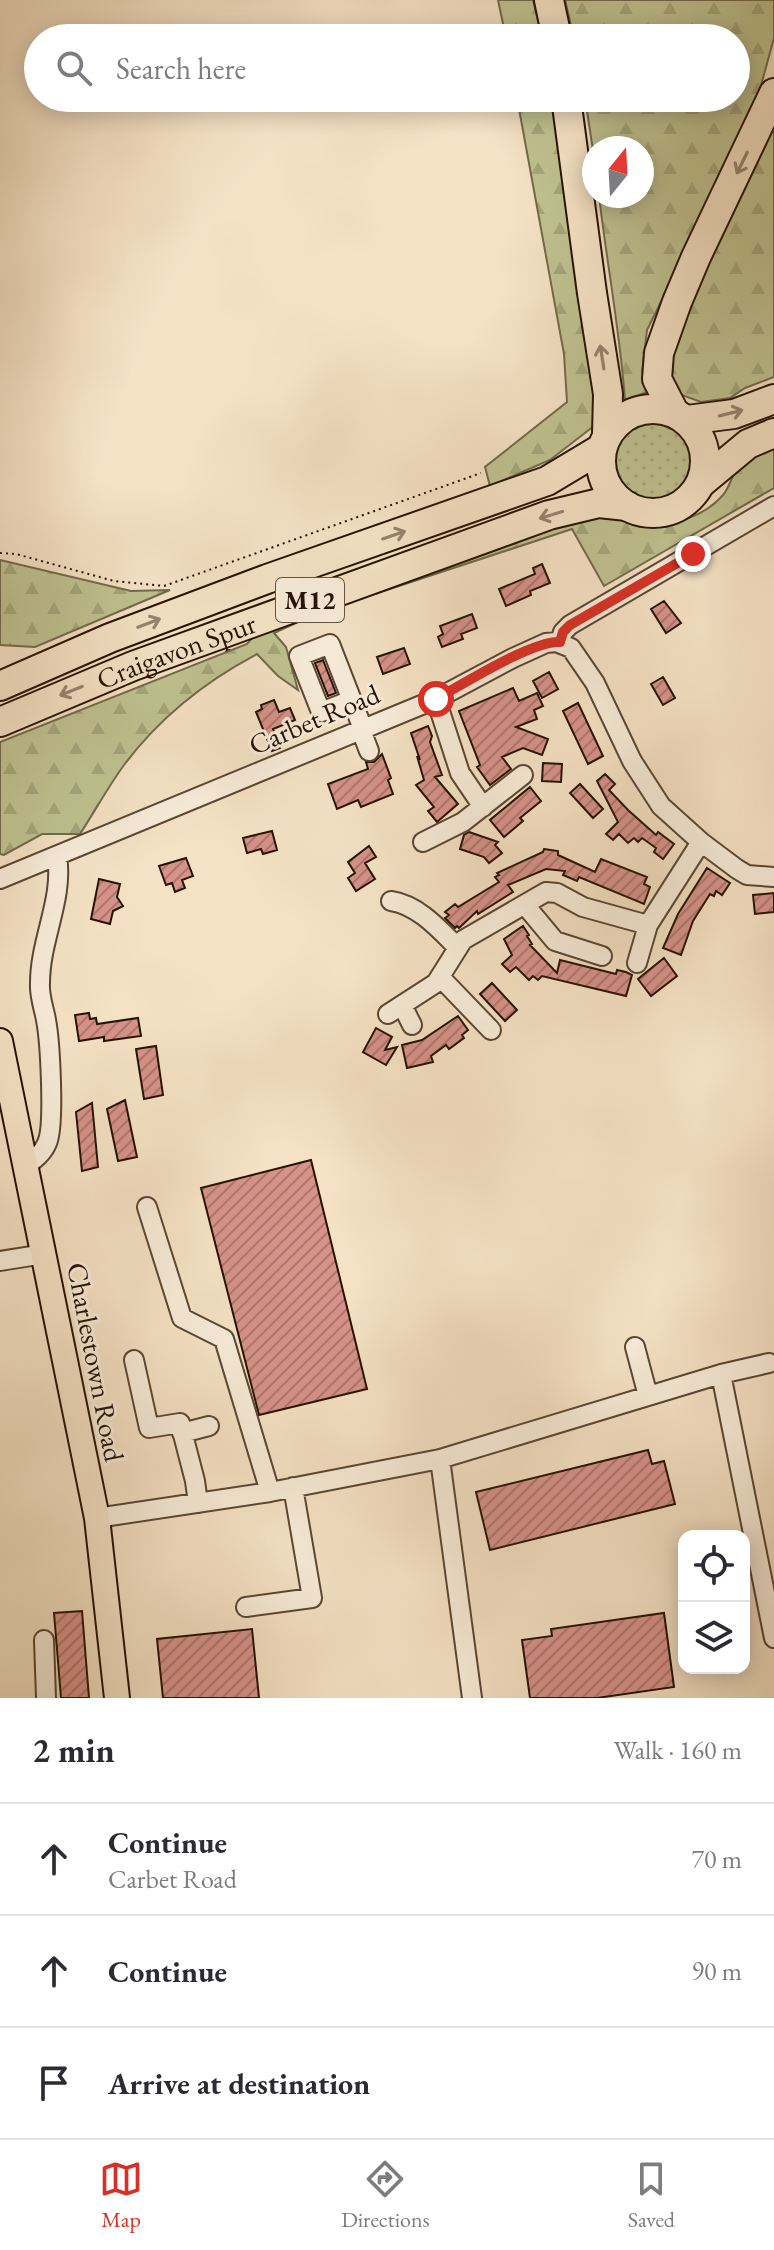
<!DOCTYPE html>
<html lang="en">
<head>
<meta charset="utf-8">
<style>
  body { margin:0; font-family:"EB Garamond",serif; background:#f2f2f3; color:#2b2b33 }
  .controls { position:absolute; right:24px; bottom:24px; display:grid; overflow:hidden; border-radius:16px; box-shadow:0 4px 20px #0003 }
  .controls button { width:72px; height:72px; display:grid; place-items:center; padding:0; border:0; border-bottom:2px solid #e1e1e2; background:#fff; color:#2b2b33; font:40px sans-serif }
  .compass { position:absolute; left:582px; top:136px; width:72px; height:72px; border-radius:50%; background:#fff; box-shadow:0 4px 20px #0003; rotate:18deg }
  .stop { position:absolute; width:24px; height:24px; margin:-18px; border:6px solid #d93025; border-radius:50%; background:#fff }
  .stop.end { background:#d93025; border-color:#fff; box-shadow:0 2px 8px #0008 }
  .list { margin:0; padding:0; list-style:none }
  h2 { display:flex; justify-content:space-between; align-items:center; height:104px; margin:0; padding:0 32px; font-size:34px }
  h2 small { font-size:26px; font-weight:400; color:#7c7c81 }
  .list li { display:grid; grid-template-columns:52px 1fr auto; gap:24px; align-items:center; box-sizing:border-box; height:112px; padding:0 32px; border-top:2px solid #e1e1e2 }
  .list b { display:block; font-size:30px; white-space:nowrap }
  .list p { margin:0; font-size:26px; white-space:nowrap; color:#7c7c81 }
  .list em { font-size:26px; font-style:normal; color:#7c7c81 }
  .icon { flex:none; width:44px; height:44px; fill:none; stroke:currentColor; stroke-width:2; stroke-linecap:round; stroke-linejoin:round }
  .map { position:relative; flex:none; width:774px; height:1698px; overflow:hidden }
  .search { position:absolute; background:#fff; box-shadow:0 4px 20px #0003; left:24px; right:24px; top:24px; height:88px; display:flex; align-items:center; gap:20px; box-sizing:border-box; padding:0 28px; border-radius:44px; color:#7c7c81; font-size:30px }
  .sheet { height:440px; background:#fff }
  nav { display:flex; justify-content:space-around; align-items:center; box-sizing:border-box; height:112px; border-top:2px solid #e1e1e2; background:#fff; font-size:22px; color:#7c7c81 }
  nav a { display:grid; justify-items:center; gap:4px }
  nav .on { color:#d93025 }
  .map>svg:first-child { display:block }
  .grass { fill:url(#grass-dots); stroke:#726a4a; stroke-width:2 }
  .forest { fill:url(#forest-firs); stroke:#726a4a; stroke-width:2 }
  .building { fill:url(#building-hatch); stroke:#251202; stroke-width:2 }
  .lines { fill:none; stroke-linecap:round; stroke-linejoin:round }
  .minor-casing { stroke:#594633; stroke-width:22 }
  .major-casing { stroke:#251202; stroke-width:28 }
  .highway-casing { stroke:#251202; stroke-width:32 }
  .path { stroke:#251202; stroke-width:2; stroke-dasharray:2 4; stroke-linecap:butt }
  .minor { stroke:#f8ecd9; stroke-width:18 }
  .major { stroke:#f5e2c5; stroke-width:24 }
  .highway { stroke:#f5e2c5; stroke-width:28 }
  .oneway { stroke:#97846d }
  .route { stroke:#d93025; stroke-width:10 }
  .labels { text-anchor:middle; stroke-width:6; stroke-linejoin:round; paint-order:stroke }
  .shield { fill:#f8ecd9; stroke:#645342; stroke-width:2 }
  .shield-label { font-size:26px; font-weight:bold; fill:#251202 }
  .street-label { font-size:28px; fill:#251202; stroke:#f8ecd9 }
</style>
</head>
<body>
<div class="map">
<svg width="774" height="1698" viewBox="0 0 774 1698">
  <defs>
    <pattern id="grass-dots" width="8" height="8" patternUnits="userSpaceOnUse" patternTransform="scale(2)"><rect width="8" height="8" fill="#c0c291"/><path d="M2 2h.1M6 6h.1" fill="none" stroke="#a5a67b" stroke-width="1.8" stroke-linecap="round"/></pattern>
    <pattern id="forest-firs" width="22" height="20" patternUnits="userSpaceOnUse" patternTransform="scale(2)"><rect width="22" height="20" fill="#c0c291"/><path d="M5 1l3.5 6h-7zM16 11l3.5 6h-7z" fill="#a5a67b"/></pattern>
    <pattern id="building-hatch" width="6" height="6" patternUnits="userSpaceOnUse" patternTransform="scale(2)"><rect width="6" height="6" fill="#d79289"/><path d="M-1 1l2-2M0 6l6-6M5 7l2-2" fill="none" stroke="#ae766e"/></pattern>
  </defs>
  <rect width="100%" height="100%" fill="#f5e2c5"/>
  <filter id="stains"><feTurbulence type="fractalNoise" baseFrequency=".0025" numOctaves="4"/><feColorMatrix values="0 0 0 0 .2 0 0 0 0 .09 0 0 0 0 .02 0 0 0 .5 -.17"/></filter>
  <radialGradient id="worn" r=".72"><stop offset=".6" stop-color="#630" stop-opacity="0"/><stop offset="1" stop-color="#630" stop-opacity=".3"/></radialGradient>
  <!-- grass -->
  <path class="grass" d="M613 459a40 40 0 1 1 80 0a40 40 0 1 1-80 0Z"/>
  <!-- forest -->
  <path class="forest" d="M 498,0 L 533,0 L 542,38 L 506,38 Z
    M 565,0 L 774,0 L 774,38 L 760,89 L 728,166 L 647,330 L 642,372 L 648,392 L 625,400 C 620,332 607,264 599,196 L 642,196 L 642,148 L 594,148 L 594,157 L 585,98 L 736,98 L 736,38 L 574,38 Z
    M 517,98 L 552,98 L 575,237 L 599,422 L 550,460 L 490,486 L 485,467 L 567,402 L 564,354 Z
    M 774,118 L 774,377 L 745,388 L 730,398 L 701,402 L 679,394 L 667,374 L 668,349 Z
    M 774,444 L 774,488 L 604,586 L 572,529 L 320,612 L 274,633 L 286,647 L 298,690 L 278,676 L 257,654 C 206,681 159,718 124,765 C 108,787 95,811 80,834 L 42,834 L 4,855 L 0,854 L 0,742 L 247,644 L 266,623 L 603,510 C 640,530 693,529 723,495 C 730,487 731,476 738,468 C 747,455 760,450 774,444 Z
    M 0,560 L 131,591 L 170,590 L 35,647 L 0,645 Z"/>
  <!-- building -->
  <path class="building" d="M 542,564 L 550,583 L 530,591 L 531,595 L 506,606 L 499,589 L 535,574 L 533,568 Z
    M 664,601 L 681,623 L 666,633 L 651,609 Z
    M 472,614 L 477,628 L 461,634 L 463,639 L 442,647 L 438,637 L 443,634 L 440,626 Z
    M 404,648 L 410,664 L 383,674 L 377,657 Z
    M 323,660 L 336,693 L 328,696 L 315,663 Z
    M 549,672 L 558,689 L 542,698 L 533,681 Z
    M 663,677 L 675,698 L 663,705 L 651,684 Z
    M 513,688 L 519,701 L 537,693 L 543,706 L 534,710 L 537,719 L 516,727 L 548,739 L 542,755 L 523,748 L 502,757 L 511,769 L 490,785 L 477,767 L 480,765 L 459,711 Z
    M 274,700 L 279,712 L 290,708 L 295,720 L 273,729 L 280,748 L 272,751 L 256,712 L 262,709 L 261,705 Z
    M 578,703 L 603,756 L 588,764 L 563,711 Z
    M 428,726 L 432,736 L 430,742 L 442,775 L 435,777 L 458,804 L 437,822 L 428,811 L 434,807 L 416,785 L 424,780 L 417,756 L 420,760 L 411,733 Z
    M 382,754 L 391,778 L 388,780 L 393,794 L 361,807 L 358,800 L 337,809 L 328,784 L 368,769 L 366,762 L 374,762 Z
    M 543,763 L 562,764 L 561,782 L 542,781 Z
    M 605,774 L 615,784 L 609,790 L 628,810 L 656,835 L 658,832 L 674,844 L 663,859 L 654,852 L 656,848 L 642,838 L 638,842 L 634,838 L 628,843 L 619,834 L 613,840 L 606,834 L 618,822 L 597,781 Z
    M 580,784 L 603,809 L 593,818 L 570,793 Z
    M 530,787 L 541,801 L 520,818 L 523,821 L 504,837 L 490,820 Z
    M 272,831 L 277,850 L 263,854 L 261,849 L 247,853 L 243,838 Z
    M 469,832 L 498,842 L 495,845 L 502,853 L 489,863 L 484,857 L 460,849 L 464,835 Z
    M 369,846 L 376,857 L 365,863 L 375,879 L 356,891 L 348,878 L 355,873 L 348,862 Z
    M 544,849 L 558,851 L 558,855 L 595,872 L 601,859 L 647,877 L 644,884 L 650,887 L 644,904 L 579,877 L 577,881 L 563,875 L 565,871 L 546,869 L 508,885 L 513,892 L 478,914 L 477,911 L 459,928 L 457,926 L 455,928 L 445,918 L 449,915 L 445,912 L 455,904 L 458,907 L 499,882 L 495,877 L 499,875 L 497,873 L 543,852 Z
    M 186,858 L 193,876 L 182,880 L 185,888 L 175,892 L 172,883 L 166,885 L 159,866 Z
    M 707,868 L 730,883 L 722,895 L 716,891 L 714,896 L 710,894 L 693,921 L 681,955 L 663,948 L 678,914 Z
    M 99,879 L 120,884 L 117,897 L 123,906 L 113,911 L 110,924 L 91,919 Z
    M 774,893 L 774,912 L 755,914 L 753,895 Z
    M 523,926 L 529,935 L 527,936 L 532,944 L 530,945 L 557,973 L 560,960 L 616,974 L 617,970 L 626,972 L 632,975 L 626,996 L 542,976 L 538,980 L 533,976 L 529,980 L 516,967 L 510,972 L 502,964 L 512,955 L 504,939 Z
    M 664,958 L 677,976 L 651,996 L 638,979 Z
    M 492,983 L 517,1010 L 505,1021 L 480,994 Z
    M 89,1013 L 90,1019 L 96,1018 L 97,1024 L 138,1018 L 141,1036 L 104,1041 L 104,1037 L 79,1041 L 75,1015 Z
    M 458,1016 L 468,1030 L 462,1035 L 464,1038 L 449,1049 L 446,1045 L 431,1056 L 433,1062 L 407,1068 L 402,1045 L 422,1040 Z
    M 376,1028 L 392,1037 L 385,1050 L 397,1047 L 386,1065 L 363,1052 Z
    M 156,1046 L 163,1095 L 144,1099 L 136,1049 Z
    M 125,1100 L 137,1157 L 118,1161 L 107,1109 Z
    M 92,1103 L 98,1167 L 82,1171 L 76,1112 Z
    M 311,1160 L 367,1389 L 259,1415 L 201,1188 Z
    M 648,1450 L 652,1464 L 664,1461 L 675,1504 L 490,1550 L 476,1492 Z
    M 82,1611 L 89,1698 L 61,1698 L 54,1613 Z
    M 664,1613 L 674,1687 L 597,1698 L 530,1698 L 522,1640 L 552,1636 L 551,1629 Z
    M 252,1629 L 259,1698 L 163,1698 L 157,1639 Z"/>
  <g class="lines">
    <!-- minor casing -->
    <g class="minor-casing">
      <path id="minor" d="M 560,642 L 563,632 L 570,625 L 774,506
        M 436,699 L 460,773 L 483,807
        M 352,700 L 321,712 L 299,656 L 330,644 L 363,729
        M 361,730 L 369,751
        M 423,842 L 463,822 L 523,775
        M 0,879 L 436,699 L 513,658 L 546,643 L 556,642 L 571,648 L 595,683 L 632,761 L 661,806 L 701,842 L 737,869 L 747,875 L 774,877
        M 391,901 C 418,905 439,929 457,947
        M 525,905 L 555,941 L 602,956
        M 637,963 L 648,925
        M 441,978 L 491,1030
        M 402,1005 L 412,1025
        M 388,1014 L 436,983 L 463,940 L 546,892 L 557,893 L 583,907 L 648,925 L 701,842
        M 27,1165 C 35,1159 43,1153 47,1143 C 55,1126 50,1041 46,1020 C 44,1008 39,996 40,983 C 40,939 64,899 57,856
        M 147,1207 L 182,1318 L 224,1339 L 270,1492
        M 0,1261 L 44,1254
        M 635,1347 L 648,1396
        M 134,1360 L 149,1428 L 180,1423 L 195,1481 L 198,1503
        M 721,1374 L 774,1638
        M 182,1433 L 209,1426
        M 440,1459 L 472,1698
        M 97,1518 L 270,1492 L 440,1459 L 721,1374 L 769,1363
        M 246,1607 L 312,1598 L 293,1487
        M 44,1640 L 46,1698"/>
    </g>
    <!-- major casing -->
    <g class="major-casing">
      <path id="major" d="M 0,1041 L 97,1518 L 117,1698"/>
    </g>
    <!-- highway casing -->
    <g class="highway-casing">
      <g id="highway">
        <path d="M 549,0 L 557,38"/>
        <path d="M 566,98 L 592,293 L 608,394 L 607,434"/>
        <circle cx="653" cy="461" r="52"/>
        <path d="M 674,412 L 657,379 L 659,353 L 677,302 L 696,257 L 774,93"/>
        <path d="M 687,420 L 734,414 L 774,399"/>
        <path d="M 701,483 L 748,444 L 774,433"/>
        <path d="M 0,686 L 110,638 L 267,579 L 547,481 L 602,448"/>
        <path id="s1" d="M 0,722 L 133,666 L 549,515 L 599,503 L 627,506"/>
      </g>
    </g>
    <!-- path -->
    <path class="path" d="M 0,553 L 16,554 L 114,581 L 164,586 L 481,473"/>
    <!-- minor -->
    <use href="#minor" class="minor"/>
    <!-- major -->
    <use href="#major" class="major"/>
    <!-- highway -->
    <use href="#highway" class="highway"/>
  </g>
  <!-- one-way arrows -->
  <defs><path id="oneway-shaft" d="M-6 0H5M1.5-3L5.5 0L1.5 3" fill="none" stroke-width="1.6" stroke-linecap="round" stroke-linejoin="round" transform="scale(2)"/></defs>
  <g class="oneway">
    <use href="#oneway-shaft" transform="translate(742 163) rotate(116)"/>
    <use href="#oneway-shaft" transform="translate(602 357) rotate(-99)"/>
    <use href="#oneway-shaft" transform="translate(731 413) rotate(-14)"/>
    <use href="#oneway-shaft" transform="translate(551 515) rotate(163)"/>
    <use href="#oneway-shaft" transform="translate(394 535) rotate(-19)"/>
    <use href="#oneway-shaft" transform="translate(149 623) rotate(-21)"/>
    <use href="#oneway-shaft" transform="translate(71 691) rotate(158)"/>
  </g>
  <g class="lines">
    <!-- route -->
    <path class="route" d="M 436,699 C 463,684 533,640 560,642 L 563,632 L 570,625 L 693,554"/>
  </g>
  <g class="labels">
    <!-- shield labels -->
    <rect class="shield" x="276" y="578" width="68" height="44" rx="6"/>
    <g class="shield-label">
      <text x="310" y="609">M12</text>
    </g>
    <!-- street labels -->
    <g class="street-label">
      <text dy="10" stroke="none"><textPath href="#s1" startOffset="190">Craigavon Spur</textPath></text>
      <text transform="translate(314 719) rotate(-23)" y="10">Carbet Road</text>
      <text transform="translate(96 1362) rotate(79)" y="10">Charlestown Road</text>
    </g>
  </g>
  <rect width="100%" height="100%" filter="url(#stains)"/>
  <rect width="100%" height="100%" fill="url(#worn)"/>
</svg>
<div class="controls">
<button><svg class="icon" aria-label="locate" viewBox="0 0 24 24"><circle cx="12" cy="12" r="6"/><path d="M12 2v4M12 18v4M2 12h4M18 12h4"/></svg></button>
<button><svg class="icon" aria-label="layers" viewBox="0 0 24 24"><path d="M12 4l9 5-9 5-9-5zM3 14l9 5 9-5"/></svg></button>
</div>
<svg class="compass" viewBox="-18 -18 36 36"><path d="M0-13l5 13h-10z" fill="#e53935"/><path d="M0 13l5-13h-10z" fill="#7c7c81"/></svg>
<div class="stop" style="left:436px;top:699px"></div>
<div class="stop end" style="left:693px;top:554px"></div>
<div class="search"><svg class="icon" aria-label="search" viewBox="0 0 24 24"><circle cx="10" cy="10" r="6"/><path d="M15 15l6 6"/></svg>Search here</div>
</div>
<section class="sheet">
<h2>2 min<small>Walk · 160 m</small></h2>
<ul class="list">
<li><svg class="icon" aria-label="ahead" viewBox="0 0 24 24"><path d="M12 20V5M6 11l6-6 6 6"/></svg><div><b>Continue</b><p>Carbet Road</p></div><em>70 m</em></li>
<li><svg class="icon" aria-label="ahead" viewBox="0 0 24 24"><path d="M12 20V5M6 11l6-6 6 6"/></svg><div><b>Continue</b></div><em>90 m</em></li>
<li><svg class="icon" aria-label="arrive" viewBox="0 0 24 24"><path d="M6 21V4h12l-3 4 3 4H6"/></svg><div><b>Arrive at destination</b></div></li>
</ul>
</section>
<nav>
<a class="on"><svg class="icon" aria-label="map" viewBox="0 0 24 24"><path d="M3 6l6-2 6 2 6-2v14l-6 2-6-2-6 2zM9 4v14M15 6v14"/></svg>Map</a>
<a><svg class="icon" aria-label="directions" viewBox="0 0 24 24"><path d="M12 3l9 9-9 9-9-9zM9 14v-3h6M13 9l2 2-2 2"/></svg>Directions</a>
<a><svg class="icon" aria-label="saved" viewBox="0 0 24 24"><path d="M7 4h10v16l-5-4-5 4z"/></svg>Saved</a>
</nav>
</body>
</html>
